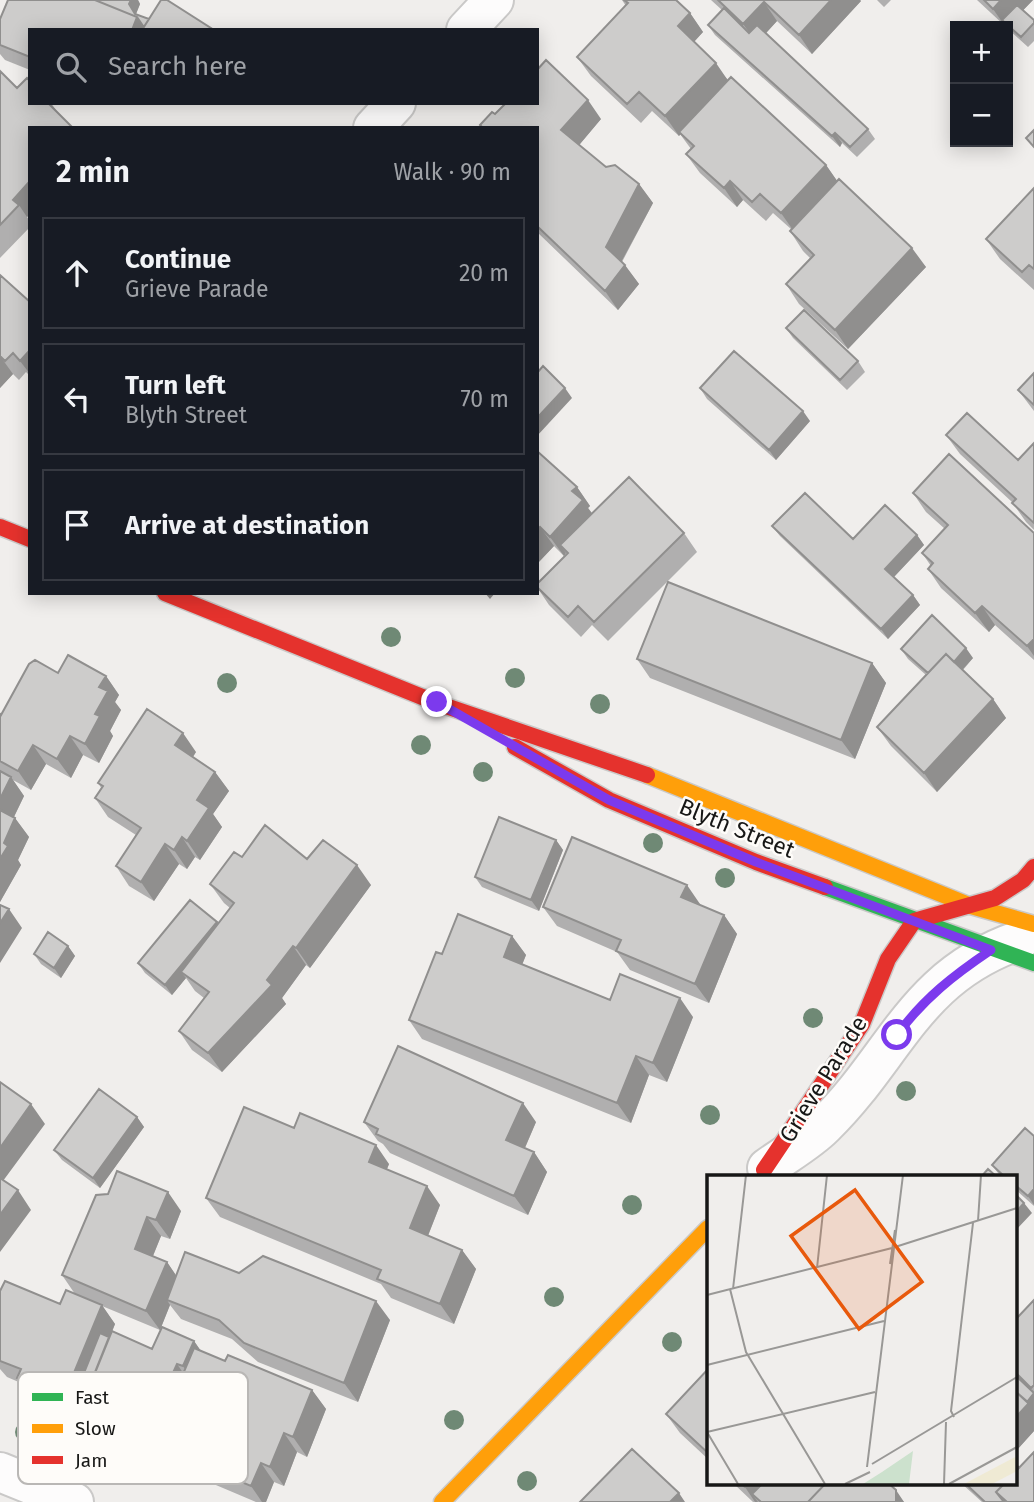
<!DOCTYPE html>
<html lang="en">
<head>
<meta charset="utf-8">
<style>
  body { margin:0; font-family:"Fira Sans",sans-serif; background:#242831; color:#f1f3f6 }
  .controls { position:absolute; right:21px; top:21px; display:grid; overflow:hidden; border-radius:0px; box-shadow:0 4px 18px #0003 }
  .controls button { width:63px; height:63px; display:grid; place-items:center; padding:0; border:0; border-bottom:2px solid #363941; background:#171b24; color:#f1f3f6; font:35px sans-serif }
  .stop { position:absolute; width:21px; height:21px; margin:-16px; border:5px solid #7c3aed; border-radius:50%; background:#fff }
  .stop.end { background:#7c3aed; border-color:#fff; box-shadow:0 2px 7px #0008 }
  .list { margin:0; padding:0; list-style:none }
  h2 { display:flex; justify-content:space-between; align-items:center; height:91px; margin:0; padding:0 28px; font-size:30px }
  h2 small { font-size:23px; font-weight:400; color:#9ea1a6 }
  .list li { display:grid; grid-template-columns:46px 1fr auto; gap:21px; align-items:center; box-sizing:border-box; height:112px; margin:0 14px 14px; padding:0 14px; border:2px solid #363941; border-radius:0px }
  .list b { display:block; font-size:26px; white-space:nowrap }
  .list p { margin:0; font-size:23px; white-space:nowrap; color:#9ea1a6 }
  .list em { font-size:23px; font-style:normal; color:#9ea1a6 }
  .icon { flex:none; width:38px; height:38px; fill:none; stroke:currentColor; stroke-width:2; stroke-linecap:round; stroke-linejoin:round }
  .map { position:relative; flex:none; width:1034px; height:1502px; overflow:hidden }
  .search { position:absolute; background:#171b24; box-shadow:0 4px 18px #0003; left:28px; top:28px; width:511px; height:77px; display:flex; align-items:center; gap:18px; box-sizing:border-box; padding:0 24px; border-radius:0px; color:#9ea1a6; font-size:26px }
  .panel { position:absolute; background:#171b24; box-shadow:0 4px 18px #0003; left:28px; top:126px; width:511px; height:469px; border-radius:0px }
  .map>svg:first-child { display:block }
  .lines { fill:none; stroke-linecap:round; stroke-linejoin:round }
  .street-casing { stroke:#cac9c8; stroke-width:42 }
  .fast-casing { stroke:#cac9c8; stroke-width:19 }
  .slow-casing { stroke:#cac9c8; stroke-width:19 }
  .jam-casing { stroke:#cac9c8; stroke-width:19 }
  .street { stroke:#fdfcfc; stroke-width:38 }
  .fast { stroke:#30b455; stroke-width:16 }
  .slow { stroke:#ff9f0a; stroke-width:16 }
  .jam { stroke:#e5322d; stroke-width:16 }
  .tree { fill:#6f8975 }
  .wall { fill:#b0afaf }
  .shaded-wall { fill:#908f8e }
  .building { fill:#cdcccb; stroke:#908f8e; stroke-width:2 }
  .route { stroke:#7c3aed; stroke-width:9 }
  .labels { text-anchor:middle; stroke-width:5; stroke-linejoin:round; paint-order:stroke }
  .street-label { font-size:23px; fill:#171716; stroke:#fefcf9 }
  .inset-road { fill:none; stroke:#999896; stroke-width:2 }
  .view { fill:#e8590c; fill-opacity:0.15; stroke:#e8590c; stroke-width:3.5 }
  .inset-edge { fill:none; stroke:#171716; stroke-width:3.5 }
  .key { fill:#fefcf9; stroke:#b9b7b5; stroke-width:2 }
  .key-label { font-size:19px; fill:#171716 }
</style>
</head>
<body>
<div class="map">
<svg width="1034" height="1502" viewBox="0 0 1034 1502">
  <rect width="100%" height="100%" fill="#f0eeec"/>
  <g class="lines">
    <!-- street casing -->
    <g class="street-casing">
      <path id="street" d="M 466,30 L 494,0
        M 373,128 L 396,103
        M 767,1168 C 786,1154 808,1142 824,1126 C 896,1056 914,976 1020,940
        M 0,1472 L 74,1502"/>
    </g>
    <!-- fast casing -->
    <g class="fast-casing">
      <path id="fast" d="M 825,887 L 1034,963"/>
    </g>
    <!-- slow casing -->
    <g class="slow-casing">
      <path id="slow" d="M 647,775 L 971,906 L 1034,924
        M 442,1502 L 708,1228"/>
    </g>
    <!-- jam casing -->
    <g class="jam-casing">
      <path id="jam" d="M 0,527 L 30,539
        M 165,593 L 437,703 L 647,775
        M 515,747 L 609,800 L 756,862 L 825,887
        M 764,1170 L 862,1024 L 888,959 L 914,921 L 995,898 L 1023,880 L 1034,867"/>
    </g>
    <!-- street -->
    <use href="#street" class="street"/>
    <!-- fast -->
    <use href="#fast" class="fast"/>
    <!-- slow -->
    <use href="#slow" class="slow"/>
    <!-- jam -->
    <use href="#jam" class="jam"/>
  </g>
  <!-- trees -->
  <g class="tree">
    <circle cx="391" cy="637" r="10"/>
    <circle cx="515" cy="678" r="10"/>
    <circle cx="227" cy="683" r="10"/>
    <circle cx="600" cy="704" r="10"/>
    <circle cx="421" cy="745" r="10"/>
    <circle cx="483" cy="772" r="10"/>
    <circle cx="653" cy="843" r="10"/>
    <circle cx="725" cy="878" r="10"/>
    <circle cx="813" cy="1018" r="10"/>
    <circle cx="906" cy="1091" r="10"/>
    <circle cx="710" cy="1115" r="10"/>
    <circle cx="632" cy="1205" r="10"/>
    <circle cx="554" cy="1297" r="10"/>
    <circle cx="672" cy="1342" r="10"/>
    <circle cx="454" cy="1420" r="10"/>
    <circle cx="25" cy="1432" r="10"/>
    <circle cx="123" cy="1475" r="10"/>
    <circle cx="527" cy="1481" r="10"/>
  </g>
  <!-- wall -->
  <path class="wall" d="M 8,0 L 138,0 L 140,4 L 136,14 L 149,19 L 214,30 L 30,30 L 30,70 L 5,60 L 0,54 L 0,19 Z
    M 622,0 L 676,0 L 690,13 L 703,32 L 694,42 L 728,80 L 826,165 L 837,181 L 926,267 L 848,349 L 799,304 L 786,284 L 810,258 L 803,251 L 790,231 L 791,229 L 773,213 L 766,221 L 743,200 L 737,207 L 700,173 L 686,154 L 691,149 L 680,134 L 679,136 L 652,111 L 641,123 L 591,76 L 577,57 L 626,6 Z
    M 711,0 L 860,0 L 861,1 L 812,54 L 777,21 L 766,33 L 868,129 L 875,139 L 857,157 L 842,143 L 840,147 L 715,35 L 708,25 L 722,10 Z
    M 877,0 L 891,0 L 884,7 Z
    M 977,0 L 1033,0 L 1023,10 L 1034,20 L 1034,41 L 1028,47 L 1009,30 L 1008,26 L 1005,26 Z
    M 0,71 L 30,103 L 51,103 L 58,113 L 27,217 L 30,221 L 30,227 L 0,258 Z
    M 495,114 L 601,119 L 579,145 L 606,167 L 639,184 L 653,203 L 622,262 L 639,284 L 618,310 L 537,232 L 537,128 L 482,128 L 480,125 Z
    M 1034,188 L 1034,290 L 1000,259 L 986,239 Z
    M 0,275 L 30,302 L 30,376 L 26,372 L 19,380 L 13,374 L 0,388 Z
    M 786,328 L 858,361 L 865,372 L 847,390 L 793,338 Z
    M 1034,373 L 1034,411 L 1018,390 Z
    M 700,388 L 810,421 L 776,460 L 707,399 Z
    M 946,435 L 1018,460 L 1034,443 L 1034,530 L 1026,522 L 1012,502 L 960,454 Z
    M 537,451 L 577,487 L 590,506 L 588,508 L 592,513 L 684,533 L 697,552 L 608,641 L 592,625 L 581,637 L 549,605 L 537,587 L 567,555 L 566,553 L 564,556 L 554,546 L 537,564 Z
    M 913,493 L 1034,533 L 1034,660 L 995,625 L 989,632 L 941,588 L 928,569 L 931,566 L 922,553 L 945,529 L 926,512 Z
    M 772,526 L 853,539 L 917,535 L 924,545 L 894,577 L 913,595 L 920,605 L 888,639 L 780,536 Z
    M 901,649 L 973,658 L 963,670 L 993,699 L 1006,718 L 937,792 L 891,746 L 877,727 L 926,675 L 908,659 Z
    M 637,659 L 872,663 L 886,683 L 855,759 L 650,678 Z
    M 58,673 L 106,676 L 119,695 L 115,702 L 121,710 L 110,731 L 113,736 L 99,763 L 83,755 L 71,778 L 46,764 L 31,790 L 13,780 L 24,796 L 14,817 L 29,837 L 18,860 L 21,865 L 0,902 L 0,714 L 1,715 Z
    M 196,752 L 193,757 L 215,772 L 229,791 L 213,814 L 222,827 L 200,860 L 195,857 L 187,869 L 179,864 L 154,901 L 129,886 L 116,866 L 136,835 L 108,817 L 95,798 L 102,789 L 98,783 Z
    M 556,840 L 563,850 L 539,911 L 482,887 L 475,877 Z
    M 242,857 L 307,859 L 371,885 L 310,968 L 306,965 L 282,998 L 286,1004 L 222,1072 L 192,1050 L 179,1031 L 204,998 L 195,991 L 186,978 L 172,995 L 145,973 L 138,963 L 217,922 L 218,924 L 230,908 L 224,903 L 210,884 Z
    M 700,904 L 700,905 L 724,915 L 737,934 L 709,1003 L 630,970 L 617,952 L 557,926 L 543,907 Z
    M 512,936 L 526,955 L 522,965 L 610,1000 L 693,1017 L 667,1082 L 649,1075 L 631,1123 L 422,1039 L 409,1020 L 442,954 Z
    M 68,946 L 75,956 L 61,978 L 41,964 L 34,954 Z
    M 137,1117 L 144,1127 L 100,1188 L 62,1160 L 54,1150 Z
    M 364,1122 L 536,1122 L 525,1148 L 534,1152 L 547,1172 L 528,1215 L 390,1153 L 383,1144 L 378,1141 Z
    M 294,1128 L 389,1164 L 387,1169 L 440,1205 L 428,1236 L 462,1250 L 476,1269 L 454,1324 L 391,1298 L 381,1284 L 220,1217 L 206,1198 Z
    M 1034,1136 L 1034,1206 L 1015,1189 L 1015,1177 L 1001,1177 L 992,1165 Z
    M 96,1195 L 181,1211 L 170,1239 L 161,1236 L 153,1256 L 167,1262 L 176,1276 L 239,1273 L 390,1320 L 358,1402 L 258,1362 L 232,1339 L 181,1319 L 170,1305 L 160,1330 L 102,1306 L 115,1324 L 112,1332 L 152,1349 L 194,1341 L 201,1351 L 225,1361 L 312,1390 L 326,1409 L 307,1457 L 297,1452 L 284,1486 L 274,1482 L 266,1502 L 256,1502 L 197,1477 L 189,1466 L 174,1459 L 168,1451 L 123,1435 L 110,1416 L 100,1412 L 94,1402 L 85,1398 L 77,1416 L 30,1397 L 21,1383 L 7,1377 L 0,1369 L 0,1291 L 60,1304 L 75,1294 L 62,1275 Z
    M 1034,1300 L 1034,1431 L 1015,1452 L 1015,1320 Z
    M 709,1368 L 709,1460 L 680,1433 L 666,1414 Z
    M 733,1483 L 888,1483 L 904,1502 L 753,1502 Z
    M 961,1483 L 1015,1483 L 1034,1502 L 982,1502 Z"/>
  <!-- shaded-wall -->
  <path class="shaded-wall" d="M 131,0 L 138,0 L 140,4 L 136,14 L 135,14 L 129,4 Z
    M 831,0 L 860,0 L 861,1 L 812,54 L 799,35 Z
    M 1001,0 L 1033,0 L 1009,25 L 1002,20 L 1007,26 L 1005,26 L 993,9 Z
    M 764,2 L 777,21 L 757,43 L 743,24 Z
    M 690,13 L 703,32 L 691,45 L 678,26 Z
    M 137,17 L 145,30 L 132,30 Z
    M 716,63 L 729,82 L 679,136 L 665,116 Z
    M 588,100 L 601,119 L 575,150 L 561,130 Z
    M 835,133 L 842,143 L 840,147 L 832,136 Z
    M 826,165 L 840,185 L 795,233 L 781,213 Z
    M 30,181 L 30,215 L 27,217 L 19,205 L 13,200 Z
    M 730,181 L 743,200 L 737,207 L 724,188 Z
    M 639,184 L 653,203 L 619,266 L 606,247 Z
    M 912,248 L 926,267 L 848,349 L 835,330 Z
    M 625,265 L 639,284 L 618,310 L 605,291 Z
    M 30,350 L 30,374 L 20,361 Z
    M 0,356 L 13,374 L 0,388 Z
    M 565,388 L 572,398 L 537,436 L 537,418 Z
    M 803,411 L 810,421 L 776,460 L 769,450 Z
    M 577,487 L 590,506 L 588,508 L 596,519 L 560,545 L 566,553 L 564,556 L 550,537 L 572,491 Z
    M 540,527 L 554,546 L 537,564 L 537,530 Z
    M 917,535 L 924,545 L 892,579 L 885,569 Z
    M 485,593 L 495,593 L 490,599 Z
    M 913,595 L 920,605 L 888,639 L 881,629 Z
    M 982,606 L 995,625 L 989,632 L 975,613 Z
    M 1034,639 L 1034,656 L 1027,646 Z
    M 966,648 L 973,658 L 943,691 L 936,681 Z
    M 872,663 L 886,683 L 855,759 L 841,740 Z
    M 106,676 L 119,695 L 115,702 L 121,710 L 110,731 L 113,736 L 99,763 L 85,744 L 95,714 L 99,687 Z
    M 993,699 L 1006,718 L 937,792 L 924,773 Z
    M 183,733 L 196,752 L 188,764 L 175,745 Z
    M 70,736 L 83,755 L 71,778 L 57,759 Z
    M 33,745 L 46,764 L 31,790 L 18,771 Z
    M 215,772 L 229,791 L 213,814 L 222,827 L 200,860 L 187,841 L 197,800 Z
    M 11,777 L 24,796 L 9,827 L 0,815 L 0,799 Z
    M 15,818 L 29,837 L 18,860 L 21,865 L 0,902 L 0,859 L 4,843 Z
    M 182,837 L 195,857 L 187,869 L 174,850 Z
    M 556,840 L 563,850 L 539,911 L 531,900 Z
    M 165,844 L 179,864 L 154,901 L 141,882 Z
    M 357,865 L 371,885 L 310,968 L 296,948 Z
    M 687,885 L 700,904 L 694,917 L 681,897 Z
    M 9,909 L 22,928 L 0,963 L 0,923 Z
    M 724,915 L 737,934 L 709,1003 L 695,984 Z
    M 217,922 L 224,932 L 181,972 L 186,978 L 172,995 L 165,985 Z
    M 512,936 L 526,955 L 517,977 L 504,957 Z
    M 68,946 L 75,956 L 61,978 L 54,968 Z
    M 293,946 L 306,965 L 282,998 L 286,1004 L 222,1072 L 208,1053 Z
    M 680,998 L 693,1017 L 667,1082 L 653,1063 Z
    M 636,1056 L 649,1075 L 631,1123 L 617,1103 Z
    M 523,1103 L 536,1122 L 520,1159 L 506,1140 Z
    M 31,1104 L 45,1124 L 0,1185 L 0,1148 Z
    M 137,1117 L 144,1127 L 100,1188 L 93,1178 Z
    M 376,1145 L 389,1164 L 382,1181 L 369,1162 Z
    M 534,1152 L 547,1172 L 528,1215 L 514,1196 Z
    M 427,1186 L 440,1205 L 423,1248 L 410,1228 Z
    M 1034,1189 L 1034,1205 L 1028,1196 Z
    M 18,1190 L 31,1210 L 0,1252 L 0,1215 Z
    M 168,1192 L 181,1211 L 170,1239 L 156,1220 Z
    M 1024,1203 L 1032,1213 L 1015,1231 L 1015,1213 Z
    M 147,1217 L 161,1236 L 148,1268 L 135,1249 Z
    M 462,1250 L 476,1269 L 454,1324 L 440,1304 Z
    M 167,1262 L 180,1281 L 167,1300 L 170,1305 L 160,1330 L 146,1311 Z
    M 376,1301 L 390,1320 L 358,1402 L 344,1383 Z
    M 102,1305 L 115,1324 L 87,1392 L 78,1388 L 85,1398 L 77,1416 L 64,1397 Z
    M 194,1341 L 207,1360 L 196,1385 L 183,1366 Z
    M 177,1364 L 190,1383 L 180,1381 L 187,1391 L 162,1441 L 156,1433 L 167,1386 Z
    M 312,1390 L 326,1409 L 307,1457 L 293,1437 Z
    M 1034,1394 L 1034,1431 L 1015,1452 L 1015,1418 Z
    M 284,1433 L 297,1452 L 284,1486 L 270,1467 Z
    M 261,1463 L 274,1482 L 266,1502 L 262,1502 L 251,1486 Z
    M 749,1483 L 780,1483 L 752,1494 L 758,1502 L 755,1502 L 745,1487 Z
    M 896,1490 L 904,1502 L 896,1502 Z
    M 679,1493 L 685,1502 L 670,1502 Z"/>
  <!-- building -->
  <path class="building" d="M 8,0 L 95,0 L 137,17 L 132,30 L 30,30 L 30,57 L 0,45 L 0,19 Z
    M 95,0 L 131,0 L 129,4 L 135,14 L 149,19 L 142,30 L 143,26 L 137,17 Z
    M 161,0 L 167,0 L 214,30 L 142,30 Z
    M 624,0 L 676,0 L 690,13 L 678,26 L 716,63 L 665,116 L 639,92 L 627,104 L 577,57 L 628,3 Z
    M 718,0 L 831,0 L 799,35 L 764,2 L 743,24 Z
    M 984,0 L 1001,0 L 993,9 Z
    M 1017,5 L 1034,20 L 1034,23 L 1021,37 L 1002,20 Z
    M 724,8 L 749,33 L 757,25 L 868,129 L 850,147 L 835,133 L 832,136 L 708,25 Z
    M 546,60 L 588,100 L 561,130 L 606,167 L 615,165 L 639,184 L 606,247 L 625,265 L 605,291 L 537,226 L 537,128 L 483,128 L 480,125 L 492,112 L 495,114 L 506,103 L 537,103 L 537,70 Z
    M 0,71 L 17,88 L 27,78 L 30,81 L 30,103 L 48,103 L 73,128 L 30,128 L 30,181 L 13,200 L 19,205 L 0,225 Z
    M 731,77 L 826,165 L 781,213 L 760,194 L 752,202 L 730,181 L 724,188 L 686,154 L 694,146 L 679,132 Z
    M 1034,130 L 1034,147 L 1026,138 Z
    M 839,179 L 912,248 L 835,330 L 786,284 L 814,255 L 790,231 Z
    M 1034,188 L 1034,269 L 1029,265 L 1022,272 L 986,239 Z
    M 0,275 L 30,302 L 30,350 L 20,361 L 13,353 L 5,361 L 0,356 Z
    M 804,310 L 858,361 L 840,380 L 786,328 Z
    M 734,351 L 803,411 L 769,450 L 700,388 Z
    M 543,366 L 565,388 L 537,418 L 537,373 Z
    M 1034,373 L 1034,405 L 1018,390 Z
    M 967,413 L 1018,460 L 1034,443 L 1034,523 L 1012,503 L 1016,499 L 946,435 Z
    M 537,451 L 577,487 L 572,491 L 583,500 L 550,537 L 540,527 L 537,530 Z
    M 949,454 L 1034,533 L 1034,639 L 1027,646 L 982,606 L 975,613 L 928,569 L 933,563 L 922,553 L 948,525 L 913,493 Z
    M 629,477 L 684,533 L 594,622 L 578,606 L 568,617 L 537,587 L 537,584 L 568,553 L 560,545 Z
    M 805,493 L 853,539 L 885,505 L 917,535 L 885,569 L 913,595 L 881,629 L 772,526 Z
    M 668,582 L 872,663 L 841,740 L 637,659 Z
    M 932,615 L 966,648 L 954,662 L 946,654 L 928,673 L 901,649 Z
    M 946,654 L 993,699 L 924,773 L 877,727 Z
    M 68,655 L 106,676 L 99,687 L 108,691 L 95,714 L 100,716 L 85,744 L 70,736 L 57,759 L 33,745 L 18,771 L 0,761 L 0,714 L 1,715 L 29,664 L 35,660 L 58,673 Z
    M 147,709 L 183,733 L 175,745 L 215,772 L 197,800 L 209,808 L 187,841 L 182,837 L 174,850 L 165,844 L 141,882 L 116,866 L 141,828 L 95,798 L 103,786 L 98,783 Z
    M 0,771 L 11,777 L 0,799 Z
    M 0,810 L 15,818 L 4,843 L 8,846 L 0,859 Z
    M 499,817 L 556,840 L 531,900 L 475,877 Z
    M 265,825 L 307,859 L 323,840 L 357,865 L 296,948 L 293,946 L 267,980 L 272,985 L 208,1053 L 179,1031 L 209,992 L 181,972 L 234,903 L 210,884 L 234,852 L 242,857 Z
    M 572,837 L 687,885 L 681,897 L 724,915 L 695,984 L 616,951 L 621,940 L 543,907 Z
    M 190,900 L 217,922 L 165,985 L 138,963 Z
    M 0,905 L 9,909 L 0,923 Z
    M 458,914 L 512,936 L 504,957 L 610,1000 L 620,974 L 680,998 L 653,1063 L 636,1056 L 617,1103 L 409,1020 L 436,952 L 442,954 Z
    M 48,932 L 68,946 L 54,968 L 34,954 Z
    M 398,1046 L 523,1103 L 506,1140 L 534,1152 L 514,1196 L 376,1134 L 378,1129 L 364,1122 Z
    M 0,1082 L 31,1104 L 0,1148 Z
    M 99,1089 L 137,1117 L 93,1178 L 54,1150 Z
    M 244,1107 L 294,1128 L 300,1113 L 376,1145 L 369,1162 L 427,1186 L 410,1228 L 462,1250 L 440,1304 L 377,1279 L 381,1270 L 206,1198 Z
    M 1025,1128 L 1034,1136 L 1034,1189 L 1028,1196 L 1015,1185 L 1015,1177 L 1005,1177 L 992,1165 Z
    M 988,1169 L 997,1177 L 981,1177 Z
    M 117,1171 L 168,1192 L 156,1220 L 147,1217 L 135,1249 L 167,1262 L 146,1311 L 62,1275 L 96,1195 L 108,1194 Z
    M 0,1178 L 18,1190 L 0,1215 Z
    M 1015,1194 L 1024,1203 L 1015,1213 Z
    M 185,1252 L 239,1273 L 263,1256 L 376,1301 L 344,1383 L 244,1343 L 219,1320 L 167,1300 Z
    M 5,1281 L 60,1304 L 66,1290 L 102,1305 L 64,1397 L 17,1378 L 21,1369 L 0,1361 L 0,1291 Z
    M 1034,1300 L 1034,1385 L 1031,1388 L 1015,1372 L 1015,1320 Z
    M 162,1327 L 194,1341 L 183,1366 L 177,1364 L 167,1386 L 174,1389 L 156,1433 L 110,1416 L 114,1405 L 87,1393 L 112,1331 L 152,1349 Z
    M 100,1333 L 109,1337 L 87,1392 L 78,1388 Z
    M 194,1348 L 225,1361 L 228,1355 L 312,1390 L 293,1437 L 284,1433 L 270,1467 L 261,1463 L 251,1486 L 183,1458 L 186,1451 L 160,1440 L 184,1382 L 180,1381 Z
    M 709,1368 L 709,1454 L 666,1414 Z
    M 1015,1375 L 1034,1393 L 1027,1402 L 1015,1391 Z
    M 1015,1391 L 1029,1403 L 1015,1418 Z
    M 632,1449 L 679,1493 L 670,1502 L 580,1502 Z
    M 1034,1452 L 1034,1502 L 1007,1502 L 996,1492 L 1005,1483 L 1015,1483 L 1015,1472 Z
    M 1015,1463 L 1019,1468 L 1015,1472 Z
    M 740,1483 L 749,1483 L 745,1487 Z
    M 763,1483 L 826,1483 L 808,1502 L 761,1502 L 752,1494 Z
    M 826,1483 L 888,1483 L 896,1490 L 896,1502 L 808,1502 Z
    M 969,1483 L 1005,1483 L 996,1492 L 1004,1502 L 985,1502 L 967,1485 Z"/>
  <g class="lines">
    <!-- route -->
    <path class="route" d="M 437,702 L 609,800 L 756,862 L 991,950 C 954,975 924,998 897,1035"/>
  </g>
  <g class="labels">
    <!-- street labels -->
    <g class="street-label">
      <text transform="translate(737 828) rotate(22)" y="8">Blyth Street</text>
      <text transform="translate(823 1079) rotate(-58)" y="8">Grieve Parade</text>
    </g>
  </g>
  <!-- overview -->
  <g transform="translate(707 1175)">
    <rect width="310" height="310" fill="#f0eeec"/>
    <path d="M 206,276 L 202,309 L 156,309 L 175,297 Z" fill="#cce1cd"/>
    <path d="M 310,281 L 310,296 L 285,309 L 257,309 Z" fill="#efead4"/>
    <path class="inset-road" d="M 271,46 L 274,0M 183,89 L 188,55M 110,93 L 120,0M 23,114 L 39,177 L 118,309M 26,114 L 39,0M 0,120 L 185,73 L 310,33M 0,190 L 177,146M 247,242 L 244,236 L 266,48M 0,257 L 168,217M 0,257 L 31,309M 165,289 L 310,202M 160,292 L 196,0M 138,309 L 163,297M 237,309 L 239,247M 242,309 L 310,272"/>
    <path class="view" d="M 148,15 L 215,107 L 152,154 L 84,61 Z"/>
    <rect width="310" height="310" class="inset-edge"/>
  </g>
  <!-- legend -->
  <rect x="18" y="1372" width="230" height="112" rx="10" class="key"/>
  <rect x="32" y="1393" width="31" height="8" fill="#30b455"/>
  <rect x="32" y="1424" width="31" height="9" fill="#ff9f0a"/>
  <rect x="32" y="1456" width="31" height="8" fill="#e5322d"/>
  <g class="key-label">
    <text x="75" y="1404">Fast</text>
    <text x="75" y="1435">Slow</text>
    <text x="75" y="1467">Jam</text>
  </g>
</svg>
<div class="controls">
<button>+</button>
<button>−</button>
</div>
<div class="stop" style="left:897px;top:1035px"></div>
<div class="stop end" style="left:437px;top:702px"></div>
<div class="search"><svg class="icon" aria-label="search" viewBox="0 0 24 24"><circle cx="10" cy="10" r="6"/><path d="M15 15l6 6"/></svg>Search here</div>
<section class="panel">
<h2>2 min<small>Walk · 90 m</small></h2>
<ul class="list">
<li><svg class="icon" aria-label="ahead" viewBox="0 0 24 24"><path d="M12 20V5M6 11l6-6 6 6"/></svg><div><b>Continue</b><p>Grieve Parade</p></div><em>20 m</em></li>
<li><svg class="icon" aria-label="left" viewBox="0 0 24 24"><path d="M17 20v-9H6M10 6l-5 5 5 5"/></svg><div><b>Turn left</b><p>Blyth Street</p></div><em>70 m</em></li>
<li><svg class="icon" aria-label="arrive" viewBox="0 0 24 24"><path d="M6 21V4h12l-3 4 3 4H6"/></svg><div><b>Arrive at destination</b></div></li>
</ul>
</section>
</div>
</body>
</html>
